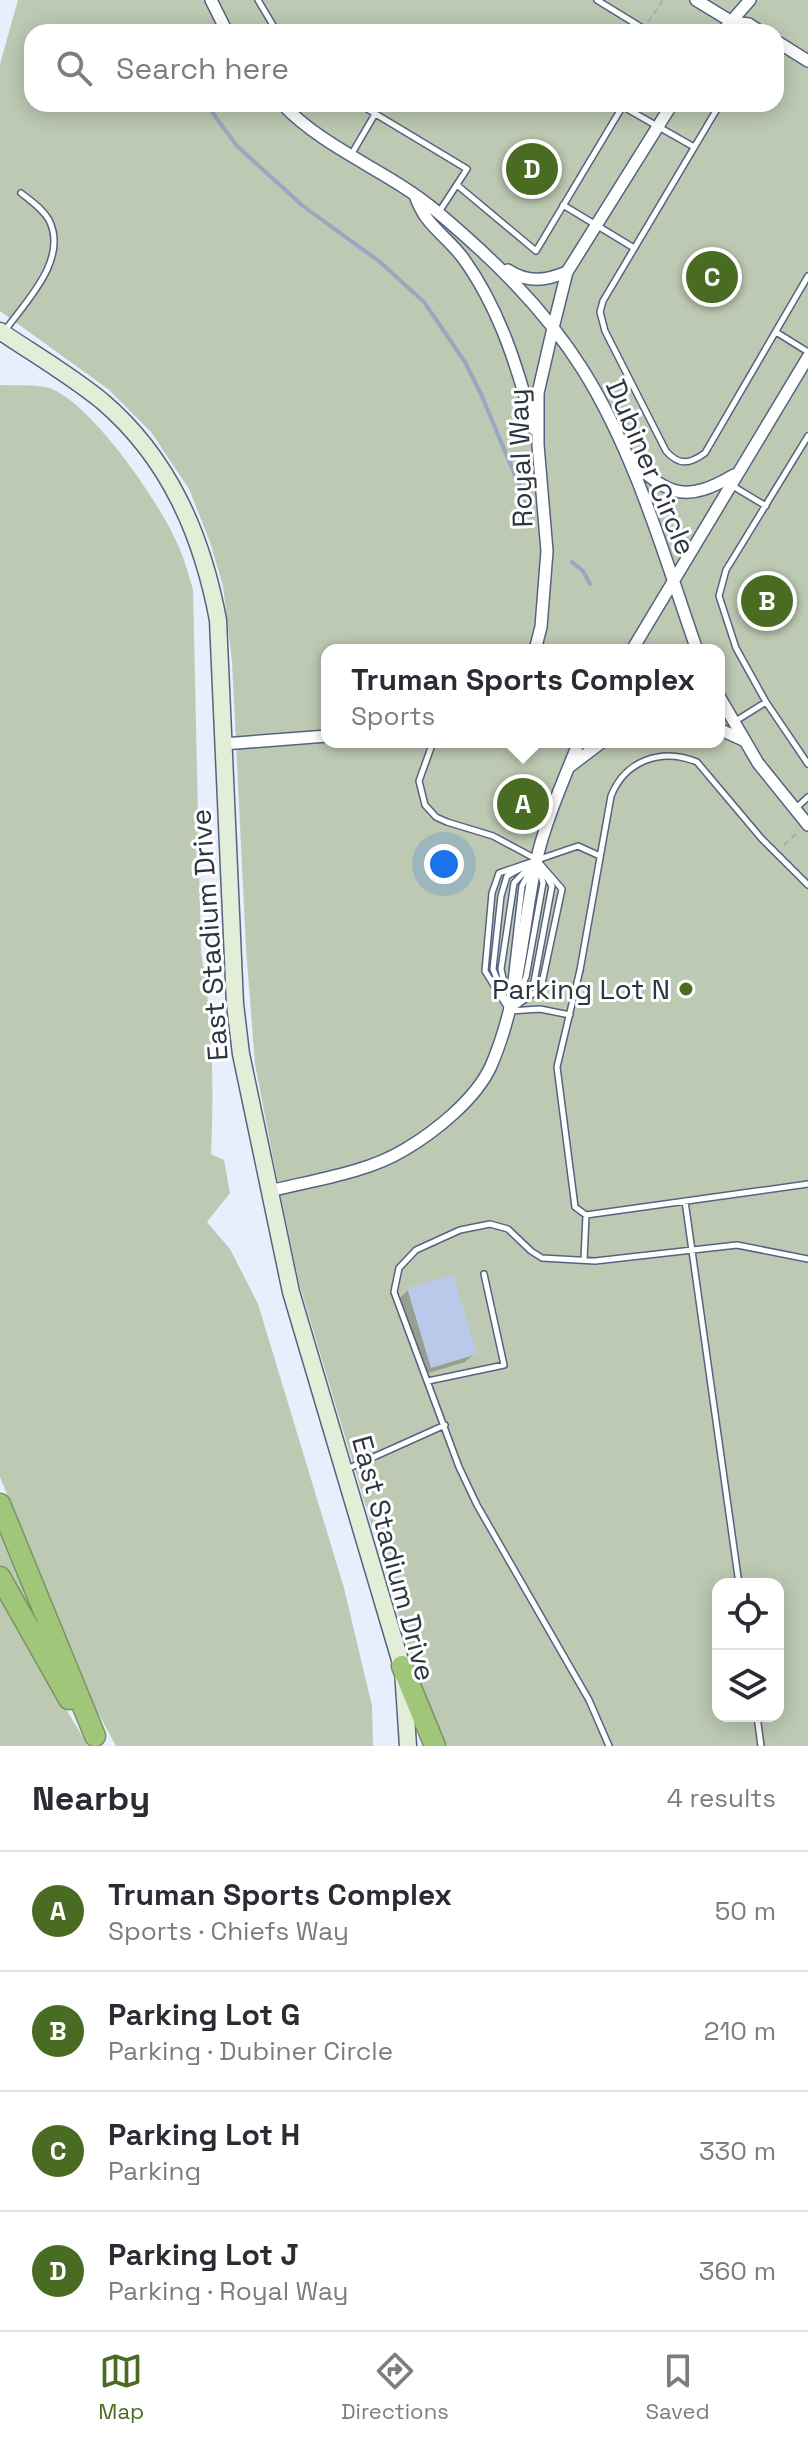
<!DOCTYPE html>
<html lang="en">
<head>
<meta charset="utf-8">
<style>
  body { margin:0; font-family:"Space Grotesk",sans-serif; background:#f2f2f3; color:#2b2b33 }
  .controls { position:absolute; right:24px; bottom:24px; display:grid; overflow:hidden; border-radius:16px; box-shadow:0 4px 20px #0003 }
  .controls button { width:72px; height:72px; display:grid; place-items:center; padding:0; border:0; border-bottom:2px solid #e1e1e2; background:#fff; color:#2b2b33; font:40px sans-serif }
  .you { position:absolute; left:444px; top:864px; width:28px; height:28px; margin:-20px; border:6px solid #fff; border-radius:50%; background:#1a73e8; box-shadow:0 0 0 12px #1a73e833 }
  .badge { display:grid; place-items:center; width:52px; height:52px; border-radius:50%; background:#4a6b22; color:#fff; font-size:26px; font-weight:700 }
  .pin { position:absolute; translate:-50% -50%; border:4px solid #fff; box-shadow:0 2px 8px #0006 }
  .popup { position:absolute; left:321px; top:644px; width:404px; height:104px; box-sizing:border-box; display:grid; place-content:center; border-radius:16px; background:#fff; filter:drop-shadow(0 2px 6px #0005); font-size:26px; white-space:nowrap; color:#7c7c81 }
  .popup b { font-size:30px; color:#2b2b33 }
  .popup::after { content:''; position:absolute; left:50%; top:100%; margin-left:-16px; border:16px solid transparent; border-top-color:#fff }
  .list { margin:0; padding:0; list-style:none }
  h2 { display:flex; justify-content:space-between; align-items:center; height:104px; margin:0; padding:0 32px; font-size:34px }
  h2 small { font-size:26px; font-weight:400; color:#7c7c81 }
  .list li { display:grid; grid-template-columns:52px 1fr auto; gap:24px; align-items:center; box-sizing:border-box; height:120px; padding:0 32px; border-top:2px solid #e1e1e2 }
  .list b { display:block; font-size:30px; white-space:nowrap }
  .list p { margin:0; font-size:26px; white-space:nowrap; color:#7c7c81 }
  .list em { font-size:26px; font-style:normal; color:#7c7c81 }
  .icon { flex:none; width:44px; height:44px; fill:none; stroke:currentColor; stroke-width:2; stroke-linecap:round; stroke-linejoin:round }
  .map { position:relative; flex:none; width:808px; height:1746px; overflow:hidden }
  .search { position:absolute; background:#fff; box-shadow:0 4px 20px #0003; left:24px; right:24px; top:24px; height:88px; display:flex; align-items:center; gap:20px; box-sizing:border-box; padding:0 28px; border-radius:24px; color:#7c7c81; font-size:30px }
  .sheet { height:584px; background:#fff }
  nav { display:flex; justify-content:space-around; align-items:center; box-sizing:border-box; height:112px; border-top:2px solid #e1e1e2; background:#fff; font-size:22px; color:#7c7c81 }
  nav a { display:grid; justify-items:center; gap:4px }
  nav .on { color:#4a6b22 }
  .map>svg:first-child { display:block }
  .green { fill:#bdc9b2; fill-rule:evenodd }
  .shadow { fill:#0003 }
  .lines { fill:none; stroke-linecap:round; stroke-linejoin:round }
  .stream { stroke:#9aa7c3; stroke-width:4 }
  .building { fill:#bac9ea }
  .lane-casing { stroke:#566380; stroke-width:8 }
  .street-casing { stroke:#566380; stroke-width:14 }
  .secondary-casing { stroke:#566380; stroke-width:19 }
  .highway-casing { stroke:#789465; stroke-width:23 }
  .path { stroke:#a4aab7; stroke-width:2; stroke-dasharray:6 4; stroke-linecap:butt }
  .lane { stroke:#fff; stroke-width:5 }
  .street { stroke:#fff; stroke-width:11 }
  .secondary { stroke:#e2eed7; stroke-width:16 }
  .highway { stroke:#a0c779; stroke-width:20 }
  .poi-dot { fill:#4a6b22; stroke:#fff; stroke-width:3 }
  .labels { text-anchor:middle; stroke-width:6; stroke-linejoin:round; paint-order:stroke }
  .street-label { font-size:28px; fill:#2e3441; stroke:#fff }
  .poi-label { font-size:28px; fill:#2e3441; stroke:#fff; text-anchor:end }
</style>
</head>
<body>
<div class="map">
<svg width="808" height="1746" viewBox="0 0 808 1746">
  <rect width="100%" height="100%" fill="#e8eefc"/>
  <!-- green -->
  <path class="green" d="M 18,0 L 808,0 L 808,1746 L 447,1746 L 416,1674 L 299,1283 L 276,1173 L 255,1064 L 246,948 L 232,661 L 223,586 L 210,542 L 189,489 L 151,432 L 108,389 L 0,311 L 0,64 ZM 32,32 L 776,32 L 776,104 L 32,104 ZM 327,650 L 719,650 L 719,742 L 327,742 ZM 718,1584 L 778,1584 L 778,1716 L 718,1716 Z
    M 0,385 C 15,386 35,384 49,388 C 90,401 160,503 177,543 C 184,557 188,574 193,589 L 201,952 C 213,1019 214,1086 211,1154 L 224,1160 L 230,1193 L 207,1222 L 230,1249 L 258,1304 L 344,1588 L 372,1706 L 373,1746 L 116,1746 L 97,1711 L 78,1669 L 0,1477 Z
    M 0,1522 L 58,1666 L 0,1566 Z
    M 0,1598 L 88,1746 L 0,1746 Z"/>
  <!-- shadow -->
  <path class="shadow" d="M 408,1290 L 474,1354 L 465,1362 L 422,1375 L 399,1299 Z"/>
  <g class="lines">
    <!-- stream -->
    <path class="stream" d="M 206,104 L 237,146 L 303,206 L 380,262 L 424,302 L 465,362 L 481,394 L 532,516
      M 572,562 L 583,571 L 590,584"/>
  </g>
  <!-- building -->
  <path class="building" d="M 453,1275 L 477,1354 L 431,1368 L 407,1288 Z"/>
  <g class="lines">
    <!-- lane casing -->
    <g class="lane-casing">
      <path id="lane" d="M 258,0 L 277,32
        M 597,0 L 649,32
        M 359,104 L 467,169 L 439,212
        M 720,104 L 603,301 L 600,312 L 605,331 L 666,451 C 679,466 690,464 705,453 L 808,276
        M 622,106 L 694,147
        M 351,155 L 375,114
        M 457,185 L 536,251 L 624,104
        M 563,205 L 634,248
        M 4,332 C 25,302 69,260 49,220 C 43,209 31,201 21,193
        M 776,332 L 808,352
        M 808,436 L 726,570 L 719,596 L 736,648 L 766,702 L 808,764
        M 731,485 L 766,506
        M 734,722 L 766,702
        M 433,742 L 419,781 L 425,805 L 436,817 L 447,822 L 493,836 L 536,859 L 562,889 L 541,988 L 513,1008
        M 795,809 L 808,797
        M 808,885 L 761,838 L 697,762 C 661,747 625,761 611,796 L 580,970 L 557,1067 L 575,1207 L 586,1215 L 808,1184
        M 510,990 L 522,886 L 530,871
        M 506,992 L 501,969 L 514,883 L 533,863
        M 518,994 L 526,977 L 543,883 L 539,868
        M 505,998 L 493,969 L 501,896 L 507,876 L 525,866
        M 516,1002 L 534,982 L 552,886 L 543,871
        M 509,1010 L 485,971 L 492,893 L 499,873 L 578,846 L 600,856
        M 510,1011 L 540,1009 L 570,1015
        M 685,1201 L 739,1584
        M 584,1260 L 586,1215
        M 428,1381 L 504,1365 L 484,1274
        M 347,1469 L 445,1425
        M 757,1716 L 761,1746
        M 609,1746 L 589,1700 L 477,1505 L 459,1467 L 394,1292 L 399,1268 L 416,1250 L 460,1230 L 490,1224 L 508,1229 L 531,1251 L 542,1258 L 595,1261 L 737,1245 L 808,1259"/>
    </g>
    <!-- street casing -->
    <g class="street-casing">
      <path id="street" d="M 211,0 L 227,32
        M 696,0 L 732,22 L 749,24 L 761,32
        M 722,32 L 750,0
        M 776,41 L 808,61
        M 282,104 C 326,150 387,170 435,210 C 491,257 544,308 583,370 C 636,455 664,556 697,650
        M 415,195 C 425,226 445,234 463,258 C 500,309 518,369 534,429
        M 508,270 C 528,283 545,281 567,272
        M 630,460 C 670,496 686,503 734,475
        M 535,650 L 541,627 L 547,551 L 538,445 L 538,393 L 553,328 L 567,272 L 672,104
        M 632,650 L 808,357
        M 719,696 L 758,763 L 808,825
        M 719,729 L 743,740
        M 223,744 L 327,736
        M 569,767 L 602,742
        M 270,1191 C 314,1180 366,1173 404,1150 C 435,1132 476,1099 491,1066 C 519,1001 522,931 536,863 C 543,827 565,776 579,742"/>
    </g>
    <!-- secondary casing -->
    <g class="secondary-casing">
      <path id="secondary" d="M 0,331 C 34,354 70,375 102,401 C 169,458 202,535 218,620 L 235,1004 L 241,1054 L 291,1292 L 403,1670 L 408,1746"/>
    </g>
    <!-- highway casing -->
    <g class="highway-casing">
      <path id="highway" d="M 0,1504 L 95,1736
        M 0,1577 L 69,1699
        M 402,1666 L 435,1746"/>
    </g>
    <!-- path -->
    <path class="path" d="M 648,22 L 663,0
      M 784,845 L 797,833"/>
    <!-- lane -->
    <use href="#lane" class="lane"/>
    <!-- street -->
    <use href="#street" class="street"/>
    <!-- secondary -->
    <use href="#secondary" class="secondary"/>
    <!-- highway -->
    <use href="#highway" class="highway"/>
  </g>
  <!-- markers -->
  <circle class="poi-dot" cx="686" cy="989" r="8"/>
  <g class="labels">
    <!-- street labels -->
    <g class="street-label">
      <text transform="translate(520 458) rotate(-92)" y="10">Royal Way</text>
      <text transform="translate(651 467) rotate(67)" y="10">Dubiner Circle</text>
      <text transform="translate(209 935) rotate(-94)" y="10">East Stadium Drive</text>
      <text transform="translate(394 1558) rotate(75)" y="10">East Stadium Drive</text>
    </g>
    <!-- poi labels -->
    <g class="poi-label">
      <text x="670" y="999">Parking Lot N</text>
    </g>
  </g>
</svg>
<div class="controls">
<button><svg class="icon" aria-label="locate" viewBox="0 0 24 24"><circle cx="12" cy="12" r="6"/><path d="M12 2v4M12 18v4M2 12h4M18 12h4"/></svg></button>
<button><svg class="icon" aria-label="layers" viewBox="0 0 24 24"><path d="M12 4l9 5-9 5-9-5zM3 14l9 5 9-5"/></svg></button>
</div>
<div class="you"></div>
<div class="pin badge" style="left:523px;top:804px">A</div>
<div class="popup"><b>Truman Sports Complex</b>Sports</div>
<div class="pin badge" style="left:767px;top:601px">B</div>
<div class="pin badge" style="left:712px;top:277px">C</div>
<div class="pin badge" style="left:532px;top:169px">D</div>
<div class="search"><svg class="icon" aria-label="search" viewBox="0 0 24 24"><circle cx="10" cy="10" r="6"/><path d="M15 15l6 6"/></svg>Search here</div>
</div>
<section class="sheet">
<h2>Nearby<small>4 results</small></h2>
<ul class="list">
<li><span class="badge">A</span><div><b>Truman Sports Complex</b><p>Sports · Chiefs Way</p></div><em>50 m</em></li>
<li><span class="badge">B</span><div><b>Parking Lot G</b><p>Parking · Dubiner Circle</p></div><em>210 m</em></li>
<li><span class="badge">C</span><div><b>Parking Lot H</b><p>Parking</p></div><em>330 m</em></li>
<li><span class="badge">D</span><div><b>Parking Lot J</b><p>Parking · Royal Way</p></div><em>360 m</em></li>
</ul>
</section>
<nav>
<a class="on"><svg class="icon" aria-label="map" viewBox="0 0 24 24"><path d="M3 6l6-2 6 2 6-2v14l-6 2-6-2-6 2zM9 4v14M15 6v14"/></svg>Map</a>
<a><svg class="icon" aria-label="directions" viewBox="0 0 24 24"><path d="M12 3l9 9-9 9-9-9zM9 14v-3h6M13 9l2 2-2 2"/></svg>Directions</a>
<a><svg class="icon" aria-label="saved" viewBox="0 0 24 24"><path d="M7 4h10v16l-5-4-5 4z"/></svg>Saved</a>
</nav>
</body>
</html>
